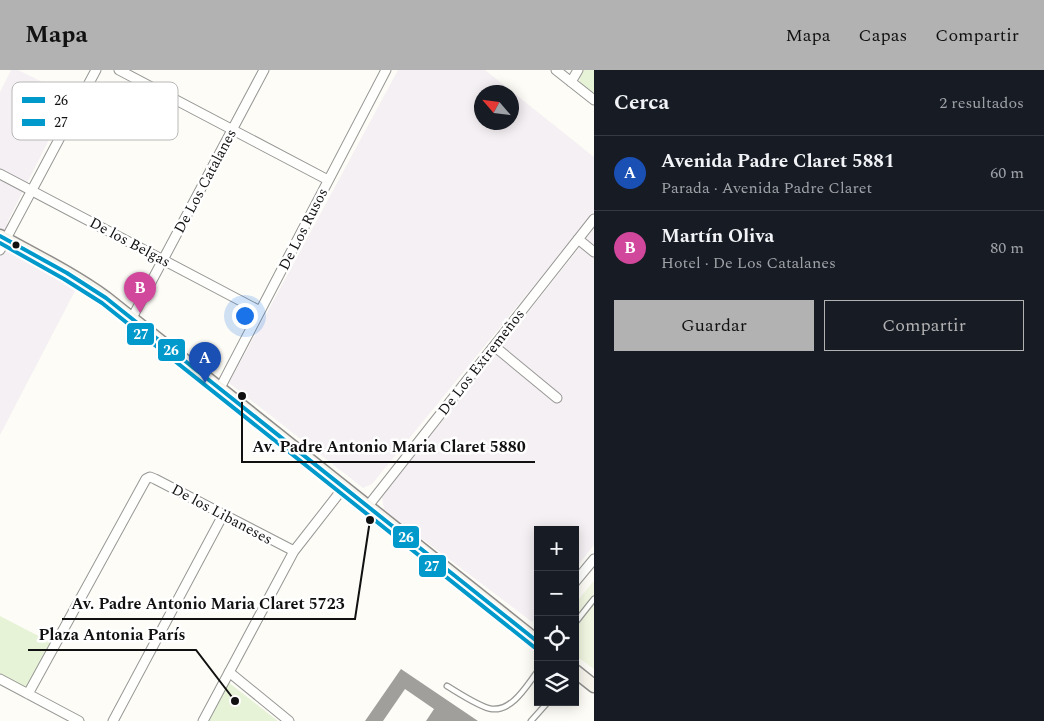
<!DOCTYPE html>
<html lang="es">
<head>
<meta charset="utf-8">
<style>
  body { margin:0; font-family:Spectral,serif; background:#20242c; color:#f1f3f6 }
  .controls { position:absolute; right:15px; bottom:15px; display:grid; overflow:hidden; border-radius:0px; box-shadow:0 2px 12px #0003 }
  .controls button { width:45px; height:45px; display:grid; place-items:center; padding:0; border:0; border-bottom:1px solid #363941; background:#171b24; color:#f1f3f6; font:25px sans-serif }
  .compass { position:absolute; left:474px; top:15px; width:45px; height:45px; border-radius:50%; background:#171b24; box-shadow:0 2px 12px #0003; rotate:298deg }
  .you { position:absolute; left:244px; top:245px; width:18px; height:18px; margin:-12px; border:4px solid #fff; border-radius:50%; background:#1a73e8; box-shadow:0 0 0 8px #1a73e833 }
  .badge { display:grid; place-items:center; width:32px; height:32px; border-radius:50%; background:#b2b2b3; color:#fff; font-size:16px; font-weight:700 }
  .pin { position:absolute; translate:-50% -41px; filter:drop-shadow(0 1px 2px #0008) }
  .pin::after { content:''; position:absolute; top:26px; width:18px; height:15px; background:inherit; clip-path:polygon(0 0,100% 0,50% 100%) }
  .list { margin:0; padding:0; list-style:none }
  h2 { display:flex; justify-content:space-between; align-items:center; height:65px; margin:0; padding:0 20px; font-size:21px }
  h2 small { font-size:16px; font-weight:400; color:#9ea1a6 }
  .list li { display:grid; grid-template-columns:32px 1fr auto; gap:15px; align-items:center; box-sizing:border-box; height:75px; padding:0 20px; border-top:1px solid #363941 }
  .list b { display:block; font-size:19px; white-space:nowrap }
  .list p { margin:0; font-size:16px; white-space:nowrap; color:#9ea1a6 }
  .list em { font-size:16px; font-style:normal; color:#9ea1a6 }
  .actions { display:flex; gap:10px; padding:15px 20px }
  .actions a { flex:1; padding:11px 0; border:1px solid #b2b2b3; border-radius:0px; text-align:center; font-size:18px; color:#b2b2b3 }
  .actions .main { background:#b2b2b3; color:#111 }
  .icon { flex:none; width:28px; height:28px; fill:none; stroke:currentColor; stroke-width:2; stroke-linecap:round; stroke-linejoin:round }
  .map { position:relative; flex:none; width:594px; height:651px; overflow:hidden }
  header { display:flex; align-items:center; gap:30px; box-sizing:border-box; height:70px; padding:0 25px; background:#b2b2b3; color:#111 }
  header strong { font-size:24px }
  nav { display:flex; gap:28px; margin-inline-start:auto; font-size:18px }
  main { display:flex }
  aside { flex:1; background:#171b24 }
  .map>svg:first-child { display:block }
  .industrial { fill:#f5f0f3; fill-rule:evenodd }
  .green { fill:#e7f3d7 }
  .pitch { fill:#f0f6e1 }
  .building { fill:#a19f9c }
  .lines { fill:none; stroke-linecap:round; stroke-linejoin:round }
  .service-casing { stroke:#979795; stroke-width:7 }
  .minor-casing { stroke:#979795; stroke-width:11 }
  .secondary-casing { stroke:#8e8d8b; stroke-width:15 }
  .service { stroke:#fffffe; stroke-width:4.5 }
  .minor { stroke:#fffffe; stroke-width:9 }
  .secondary { stroke:#f6f4eb; stroke-width:12 }
  .bus-1-casing { stroke:#fff; stroke-width:8 }
  .bus-2-casing { stroke:#fff; stroke-width:8 }
  .bus-1 { stroke:#0099cb; stroke-width:4 }
  .bus-2 { stroke:#0099cb; stroke-width:4 }
  .bus-dot { fill:#111; stroke:#fff; stroke-width:2 }
  .labels { text-anchor:middle; stroke-width:5; stroke-linejoin:round; paint-order:stroke }
  .street-label { font-size:15px; fill:#111; stroke:#fff }
  .key { fill:#fff; stroke:#b8b8b8; stroke-width:1 }
  .key-label { font-size:14px; fill:#111 }
  .leader { fill:none; stroke:#111; stroke-width:2 }
  .callout-dot { fill:#111; stroke:#fff; stroke-width:2 }
  .callout-label { font-size:16px; text-anchor:middle; font-weight:bold; fill:#111; stroke:#fff; stroke-width:5; stroke-linejoin:round; paint-order:stroke }
  .line-badge { stroke:#fff; stroke-width:2 }
  .badge-label { font-size:14px; text-anchor:middle; font-weight:bold; fill:#fff }
</style>
</head>
<body>
<header>
<strong>Mapa</strong>
<nav><a>Mapa</a><a>Capas</a><a>Compartir</a></nav>
</header>
<main>
<div class="map">
<svg width="594" height="651" viewBox="0 0 594 651">
  <rect width="100%" height="100%" fill="#fdfcf7"/>
  <!-- industrial -->
  <path class="industrial" d="M 11,0 L 18,0 L 71,26 L 7,153 L 12,181 L 75,221 L 0,365 L 0,22 Z
    M 398,0 L 485,0 L 594,87 L 594,142 L 372,414 L 363,418 L 229,313 ZM 512,22 L 512,52 L 482,52 L 482,22 Z
    M 594,159 L 594,475 L 575,499 L 575,460 L 538,460 L 538,545 L 532,552 L 384,440 L 382,427 Z"/>
  <!-- green -->
  <path class="green" d="M 581,0 L 594,0 L 594,24 L 580,14 L 579,5 Z
    M 0,546 L 54,574 L 28,621 L 0,606 Z
    M 228,612 L 278,651 L 207,651 Z"/>
  <!-- pitch -->
  <path class="pitch" d="M 594,511 L 594,599 L 575,585 L 575,534 Z"/>
  <!-- building -->
  <path class="building" d="M 401,599 L 478,651 L 426,651 L 434,639 L 405,619 L 383,651 L 365,651 Z"/>
  <g class="lines">
    <!-- service casing -->
    <g class="service-casing">
      <path id="service" d="M 575,553 L 594,529
        M 447,616 C 457,622 481,638 492,639 C 513,641 527,615 538,601
        M 531,651 L 548,632"/>
    </g>
    <!-- minor casing -->
    <g class="minor-casing">
      <path id="minor" d="M 119,0 L 328,110
        M 556,0 L 594,30
        M 571,12 L 578,0
        M 0,104 L 260,241
        M 578,169 L 594,182
        M 0,180 L 96,0
        M 132,248 L 264,0
        M 494,276 L 557,328
        M 220,318 L 386,0
        M 368,436 L 594,149
        M 575,512 L 594,489
        M 229,602 L 289,651
        M 0,609 L 79,651
        M 28,624 L 146,409 L 150,407 L 155,409 L 294,481
        M 113,651 L 223,445
        M 203,651 L 294,481 L 344,417"/>
    </g>
    <!-- secondary casing -->
    <g class="secondary-casing">
      <path id="secondary" d="M 0,166 C 36,186 73,204 106,228 L 538,572
        M 575,601 L 594,616"/>
    </g>
    <!-- service -->
    <use href="#service" class="service"/>
    <!-- minor -->
    <use href="#minor" class="minor"/>
    <!-- secondary -->
    <use href="#secondary" class="secondary"/>
    <!-- bus-1 casing -->
    <g class="bus-1-casing">
      <path id="bus-1" d="M 0,166 L 67,203 L 106,228 L 538,572"/>
    </g>
    <!-- bus-2 casing -->
    <g class="bus-2-casing">
      <path id="bus-2" d="M 0,173 L 64,209 L 102,233 L 534,577"/>
    </g>
    <!-- bus-1 -->
    <use href="#bus-1" class="bus-1"/>
    <!-- bus-2 -->
    <use href="#bus-2" class="bus-2"/>
  </g>
  <!-- markers -->
  <circle class="bus-dot" cx="16" cy="175" r="4.5"/>
  <g class="labels">
    <!-- street labels -->
    <g class="street-label">
      <text transform="translate(205 111) rotate(-62)" y="5">De Los Catalanes</text>
      <text transform="translate(303 159) rotate(-63)" y="5">De Los Rusos</text>
      <text transform="translate(130 172) rotate(28)" y="5">De los Belgas</text>
      <text transform="translate(481 292) rotate(-52)" y="5">De Los Extremeños</text>
      <text transform="translate(222 444) rotate(28)" y="5">De los Libaneses</text>
    </g>
  </g>
  <!-- legend -->
  <rect x="12" y="12" width="166" height="58" rx="8" class="key"/>
  <rect x="22" y="27" width="23" height="6" fill="#0099cb"/>
  <rect x="22" y="49" width="23" height="7" fill="#0099cb"/>
  <g class="key-label">
    <text x="54" y="35">26</text>
    <text x="54" y="57">27</text>
  </g>
  <!-- callouts -->
  <path class="leader" d="M242 326L242 392H535M370 450L355 549H62M235 631L196 580H28"/>
  <g class="callout-dot">
    <circle cx="242" cy="326" r="5"/>
    <circle cx="370" cy="450" r="5"/>
    <circle cx="235" cy="631" r="5"/>
  </g>
  <g class="callout-label">
    <text x="389" y="382">Av. Padre Antonio Maria Claret 5880</text>
    <text x="208" y="539">Av. Padre Antonio Maria Claret 5723</text>
    <text x="112" y="570">Plaza Antonia París</text>
  </g>
  <g class="line-badge">
    <rect x="126" y="252" width="29" height="24" rx="5" fill="#0099cb"/>
    <rect x="157" y="268" width="29" height="24" rx="5" fill="#0099cb"/>
    <rect x="392" y="455" width="28" height="24" rx="5" fill="#0099cb"/>
    <rect x="418" y="484" width="29" height="24" rx="5" fill="#0099cb"/>
  </g>
  <g class="badge-label">
    <text x="141" y="269">27</text>
    <text x="171" y="285">26</text>
    <text x="406" y="472">26</text>
    <text x="432" y="501">27</text>
  </g>
</svg>
<div class="controls">
<button>+</button>
<button>−</button>
<button><svg class="icon" aria-label="locate" viewBox="0 0 24 24"><circle cx="12" cy="12" r="6"/><path d="M12 2v4M12 18v4M2 12h4M18 12h4"/></svg></button>
<button><svg class="icon" aria-label="layers" viewBox="0 0 24 24"><path d="M12 4l9 5-9 5-9-5zM3 14l9 5 9-5"/></svg></button>
</div>
<svg class="compass" viewBox="-18 -18 36 36"><path d="M0-13l5 13h-10z" fill="#e53935"/><path d="M0 13l5-13h-10z" fill="#9ea1a6"/></svg>
<div class="you"></div>
<div class="pin badge" style="left:205px;top:313px;background:#1a4fb4">A</div>
<div class="pin badge" style="left:140px;top:243px;background:#d1479c">B</div>
</div>
<aside>
<h2>Cerca<small>2 resultados</small></h2>
<ul class="list">
<li><span class="badge" style="background:#1a4fb4">A</span><div><b>Avenida Padre Claret 5881</b><p>Parada · Avenida Padre Claret</p></div><em>60 m</em></li>
<li><span class="badge" style="background:#d1479c">B</span><div><b>Martín Oliva</b><p>Hotel · De Los Catalanes</p></div><em>80 m</em></li>
</ul>
<div class="actions"><a class="main">Guardar</a><a>Compartir</a></div>
</aside>
</main>
</body>
</html>
